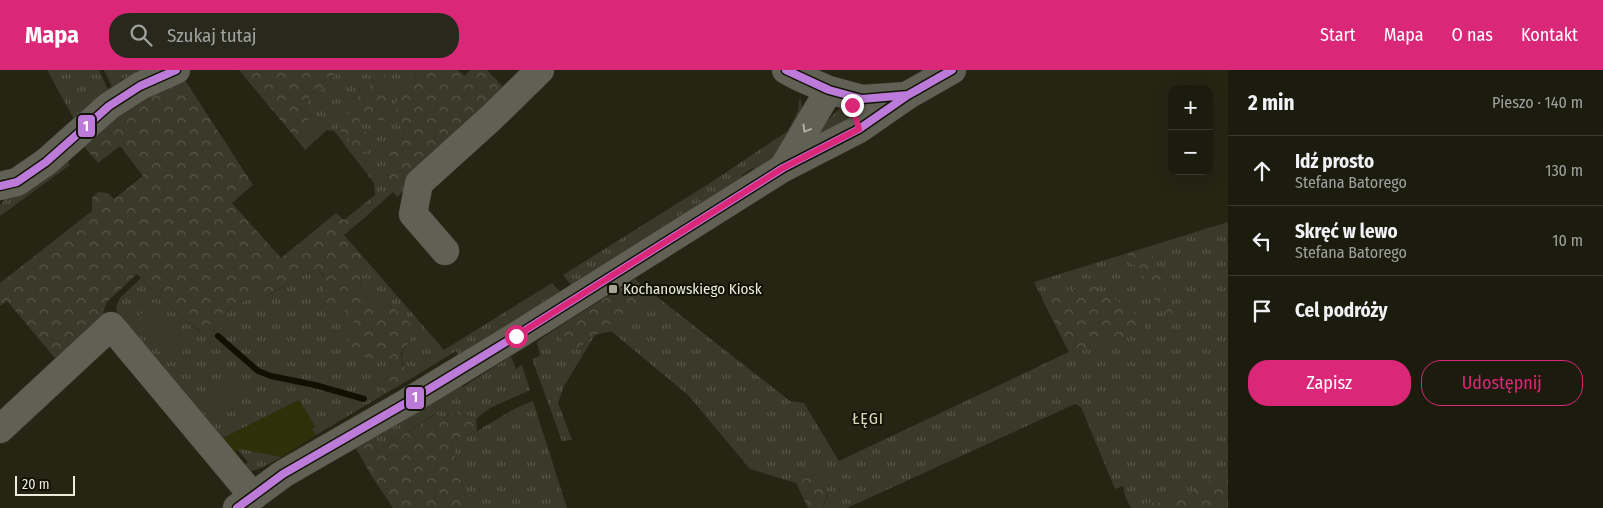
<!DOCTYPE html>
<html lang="pl">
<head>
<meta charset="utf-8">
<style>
  body { margin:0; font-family:"Fira Sans Condensed",sans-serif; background:#28291c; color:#f1f3f6 }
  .controls { position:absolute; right:15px; top:15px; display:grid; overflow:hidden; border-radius:10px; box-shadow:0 5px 20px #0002 }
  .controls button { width:45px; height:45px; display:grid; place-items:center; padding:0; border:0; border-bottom:1px solid #393a2e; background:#1b1c0e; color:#f1f3f6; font:25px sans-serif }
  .scale { position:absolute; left:15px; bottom:12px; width:60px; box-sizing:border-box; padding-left:5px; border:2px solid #ebedda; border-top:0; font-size:14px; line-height:18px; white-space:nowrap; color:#ebedda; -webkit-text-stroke:4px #121306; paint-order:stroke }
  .stop { position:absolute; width:15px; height:15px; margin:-11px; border:4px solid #db2777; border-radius:50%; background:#fff }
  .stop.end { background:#db2777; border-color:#fff; box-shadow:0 1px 5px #0008 }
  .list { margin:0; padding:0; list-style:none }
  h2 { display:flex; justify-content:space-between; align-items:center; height:65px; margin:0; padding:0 20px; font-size:21px }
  h2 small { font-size:16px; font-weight:400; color:#a0a19e }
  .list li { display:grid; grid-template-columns:32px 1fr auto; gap:15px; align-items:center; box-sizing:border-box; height:70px; padding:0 20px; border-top:1px solid #393a2e }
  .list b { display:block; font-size:19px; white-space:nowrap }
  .list p { margin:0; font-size:16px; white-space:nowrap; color:#a0a19e }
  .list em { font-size:16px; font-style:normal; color:#a0a19e }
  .actions { display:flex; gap:10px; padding:15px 20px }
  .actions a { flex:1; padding:11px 0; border:1px solid #db2777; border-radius:20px; text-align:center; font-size:18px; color:#db2777 }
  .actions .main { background:#db2777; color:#fff }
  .icon { flex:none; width:28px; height:28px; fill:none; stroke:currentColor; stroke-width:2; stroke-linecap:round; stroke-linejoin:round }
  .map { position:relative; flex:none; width:1228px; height:438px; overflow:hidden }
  header { display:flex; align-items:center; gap:30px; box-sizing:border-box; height:70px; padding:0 25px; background:#db2777; color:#fff }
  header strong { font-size:24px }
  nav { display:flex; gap:28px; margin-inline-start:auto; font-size:18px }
  .search { width:350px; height:45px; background:#28291c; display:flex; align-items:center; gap:12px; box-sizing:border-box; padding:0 18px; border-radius:20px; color:#a0a19e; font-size:19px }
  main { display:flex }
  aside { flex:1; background:#1b1c0e }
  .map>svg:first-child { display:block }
  .built { fill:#2e300a }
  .grass { fill:url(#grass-tufts) }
  .forest { fill:url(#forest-crowns) }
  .garden { fill:#393a29 }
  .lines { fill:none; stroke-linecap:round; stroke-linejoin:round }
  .stream { stroke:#111102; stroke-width:6 }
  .minor-casing { stroke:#3d3e31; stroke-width:29 }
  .minor { stroke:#606054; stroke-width:28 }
  .bus-1-casing { stroke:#121306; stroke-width:11 }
  .bus-1 { stroke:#bd7bd9; stroke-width:8 }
  .oneway { stroke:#acae9e }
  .route { stroke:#db2777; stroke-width:6 }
  .poi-dot { fill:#a5a794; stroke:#121306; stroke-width:2 }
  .labels { text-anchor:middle; stroke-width:4; stroke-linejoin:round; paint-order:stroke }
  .poi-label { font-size:15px; fill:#ebedda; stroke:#121306; text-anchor:start }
  .neighbourhood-label { font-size:16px; letter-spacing:1px; fill:#d8dcb7; stroke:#121306 }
  .line-badge { stroke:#121306; stroke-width:2 }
  .badge-label { font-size:14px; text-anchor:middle; font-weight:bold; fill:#fff }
</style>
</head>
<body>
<header>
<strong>Mapa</strong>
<div class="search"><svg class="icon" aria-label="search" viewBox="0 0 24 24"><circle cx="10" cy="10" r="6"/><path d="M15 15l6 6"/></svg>Szukaj tutaj</div>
<nav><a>Start</a><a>Mapa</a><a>O nas</a><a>Kontakt</a></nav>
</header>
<main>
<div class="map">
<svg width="1228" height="438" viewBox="0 0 1228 438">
  <defs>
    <pattern id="grass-tufts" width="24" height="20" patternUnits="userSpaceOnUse" patternTransform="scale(1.25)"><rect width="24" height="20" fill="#393a29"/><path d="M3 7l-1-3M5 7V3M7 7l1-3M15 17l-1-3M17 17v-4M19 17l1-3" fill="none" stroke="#565747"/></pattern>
    <pattern id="forest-crowns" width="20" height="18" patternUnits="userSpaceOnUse" patternTransform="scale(1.25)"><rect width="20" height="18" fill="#393a29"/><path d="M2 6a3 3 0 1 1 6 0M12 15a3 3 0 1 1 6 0" fill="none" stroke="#565747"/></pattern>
  </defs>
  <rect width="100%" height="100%" fill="#242513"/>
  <!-- built -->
  <path class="built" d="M 299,330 L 316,356 L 312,359 L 316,365 L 282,387 L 240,379 L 234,383 L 223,368 Z"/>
  <!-- grass -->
  <path class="grass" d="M 47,0 L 99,0 L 109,22 L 75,51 Z
    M 104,0 L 150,0 L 122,9 L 113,19 Z
    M 338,0 L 411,0 L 416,4 L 415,16 L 402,70 L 387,104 L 393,122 L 363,149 L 355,141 L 375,125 L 374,113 L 334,61 L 327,60 L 305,80 L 298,71 L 304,66 L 311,56 L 304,37 L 313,22 L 324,19 Z
    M 799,29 L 801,30 L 802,42 L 784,81 L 755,100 L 753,98 L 742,105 L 743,108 L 572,216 L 563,205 L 710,113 L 788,61 L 798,41 Z
    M 841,37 L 852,47 L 851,52 L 822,67 L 819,64 L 818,60 Z
    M 65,86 L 70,95 L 0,146 L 0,135 L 7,127 Z
    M 1228,152 L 1228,438 L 1131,438 L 1125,426 L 1123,416 L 1115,419 L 1081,337 L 1075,334 L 847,438 L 823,438 L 827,426 L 823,400 L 796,413 L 750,399 L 688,325 L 611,261 L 630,250 L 647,219 L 790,331 L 804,333 L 839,391 L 1069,282 L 1034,212 Z
    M 366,190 L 444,280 L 552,213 L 561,223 L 459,287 L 456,281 L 412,308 C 398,290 399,286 411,268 L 392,237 L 371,232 L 360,221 L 361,199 Z
    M 319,200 L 355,255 L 390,291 L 394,302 L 378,315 L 383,325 L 316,365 L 312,359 L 315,356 L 299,330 L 223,368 L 200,342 L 117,242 L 116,237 L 120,228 L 141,208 L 178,245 L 200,262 L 218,260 L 230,238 L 246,230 L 251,222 L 265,227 L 301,206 Z
    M 557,258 L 564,276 L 578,279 L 595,265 L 564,316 L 558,333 L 572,370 L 562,371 L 532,289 L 540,286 L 537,272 Z
    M 511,286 L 516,299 L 522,295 L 530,320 L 490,338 L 476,349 L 459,341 L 444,348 L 435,344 L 377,381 L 369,365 L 459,311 L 463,317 Z
    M 533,331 L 567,438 L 468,438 L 451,371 L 477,361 L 516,338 Z
    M 240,379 L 282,387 L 261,398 L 250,402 L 244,396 L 248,392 L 238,380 Z"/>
  <!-- forest -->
  <path class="forest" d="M 239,0 L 338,0 L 324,19 L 313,22 L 304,37 L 311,56 L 304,66 L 298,71 Z
    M 411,0 L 458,0 L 465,6 L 470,0 L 487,0 L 509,23 L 397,127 C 384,111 385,89 391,71 L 402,70 L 405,59 L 398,55 L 396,32 L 403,18 L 415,16 L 416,4 Z
    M 389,2 L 392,9 L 385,33 L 390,45 L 386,51 L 378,50 L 374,44 L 367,46 L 360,50 L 359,56 L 367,63 L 372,75 L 368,81 L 357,84 L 349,70 L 338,59 L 344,46 L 351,43 L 352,33 L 359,26 L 365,27 L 369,16 Z
    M 183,7 L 253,115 L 232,133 L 281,188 L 336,143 L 344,150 L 355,141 L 363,149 L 344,165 L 366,190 L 361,199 L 360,221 L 371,232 L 392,237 L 411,254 L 411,268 L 401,284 L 402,294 L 412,308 L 383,325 L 378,315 L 394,302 L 390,291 L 355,286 L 347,267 L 355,255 L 343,238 L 329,235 L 321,222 L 324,206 L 319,200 L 301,206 L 264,227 L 251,222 L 246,230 L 230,238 L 218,260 L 201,262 L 178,245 L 137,204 L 106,233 L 99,258 L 60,294 L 7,231 L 0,236 L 0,213 L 92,141 L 92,128 L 98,122 L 108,123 L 114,129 L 143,106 L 120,76 L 98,93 L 82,74 L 102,52 Z
    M 1148,177 L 1157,197 L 1174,247 L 1171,249 C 1156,237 1146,214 1139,196 L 1131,194 L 1128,184 Z
    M 635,209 L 647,219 L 630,250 L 611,261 L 595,265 L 578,279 L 564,276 L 557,258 Z
    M 1096,214 L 1100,225 L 1118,231 L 1128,240 L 1145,250 L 1145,261 L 1138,264 L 1069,282 L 1042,229 L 1048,225 Z
    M 459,341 L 476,349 L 477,361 L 451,371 L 468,438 L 393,438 L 371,405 L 354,375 L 369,365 L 377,381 L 436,344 L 444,348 Z
    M 823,400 C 829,415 828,422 823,438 L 808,438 L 796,413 Z
    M 1228,400 L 1228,438 L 1147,438 L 1145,433 C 1176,435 1202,416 1228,400 Z"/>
  <!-- garden -->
  <path class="garden" d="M 155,232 L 190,275 L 169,293 L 133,250 Z
    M 236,300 L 253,321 L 214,353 L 197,332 Z"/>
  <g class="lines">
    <!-- stream -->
    <path class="stream" d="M 218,266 L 258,301 L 271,306 L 315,315 L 364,329"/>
    <!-- minor casing -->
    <g class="minor-casing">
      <path id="minor" d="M 786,0 L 799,7 L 829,20 L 862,29 L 906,26
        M 783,98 L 829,20
        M 0,116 L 17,112 L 46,92 L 109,36 L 140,16 L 176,0
        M 445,181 L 413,144 L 419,113 L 492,47 L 540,0
        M 0,359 L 111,256 L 253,426
        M 237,438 L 283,404 L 406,333 L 516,266 L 783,98 L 859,59 L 908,25 L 952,0"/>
    </g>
    <!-- minor -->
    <use href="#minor" class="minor"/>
    <!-- bus-1 casing -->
    <g class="bus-1-casing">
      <path id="bus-1" d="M 786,0 L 829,20 L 862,29 L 908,25 L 919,19
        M 0,116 L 17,112 L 46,92 L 109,36 L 140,16 L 176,0
        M 237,438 L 283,404 L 406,333 L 516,266 L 783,98 L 859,59 L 908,25 L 952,0"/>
    </g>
    <!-- bus-1 -->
    <use href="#bus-1" class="bus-1"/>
  </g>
  <!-- one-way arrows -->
  <defs><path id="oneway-chevron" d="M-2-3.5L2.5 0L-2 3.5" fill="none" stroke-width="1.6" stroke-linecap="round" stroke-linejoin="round" transform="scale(1.25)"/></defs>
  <use class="oneway" href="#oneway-chevron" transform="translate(806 59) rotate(121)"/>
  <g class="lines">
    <!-- route -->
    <path class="route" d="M 516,266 L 783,98 L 859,59 L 852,35"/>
  </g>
  <!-- markers -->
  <rect class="poi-dot" x="608" y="214" width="10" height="10" rx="2.5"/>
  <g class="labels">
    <!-- poi labels -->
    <g class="poi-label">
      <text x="623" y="224">Kochanowskiego Kiosk</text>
    </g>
    <!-- neighbourhood labels -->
    <g class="neighbourhood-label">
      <text x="868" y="354">ŁĘGI</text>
    </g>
  </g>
  <g class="line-badge">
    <rect x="77" y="44" width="19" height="24" rx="5" fill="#bd7bd9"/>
    <rect x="405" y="316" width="20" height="24" rx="5" fill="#bd7bd9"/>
  </g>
  <g class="badge-label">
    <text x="86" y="61">1</text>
    <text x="415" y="332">1</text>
  </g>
</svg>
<div class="controls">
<button>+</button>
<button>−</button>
</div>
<div class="scale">20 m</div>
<div class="stop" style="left:516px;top:266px"></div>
<div class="stop end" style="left:852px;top:35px"></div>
</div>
<aside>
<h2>2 min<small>Pieszo · 140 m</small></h2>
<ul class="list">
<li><svg class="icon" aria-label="ahead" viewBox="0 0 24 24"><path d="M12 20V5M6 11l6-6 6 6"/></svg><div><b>Idź prosto</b><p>Stefana Batorego</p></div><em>130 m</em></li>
<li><svg class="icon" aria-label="left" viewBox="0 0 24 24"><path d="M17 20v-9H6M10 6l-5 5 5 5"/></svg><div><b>Skręć w lewo</b><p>Stefana Batorego</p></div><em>10 m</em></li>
<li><svg class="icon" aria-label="arrive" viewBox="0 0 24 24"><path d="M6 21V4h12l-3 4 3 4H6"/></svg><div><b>Cel podróży</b></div></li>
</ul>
<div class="actions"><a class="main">Zapisz</a><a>Udostępnij</a></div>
</aside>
</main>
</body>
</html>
